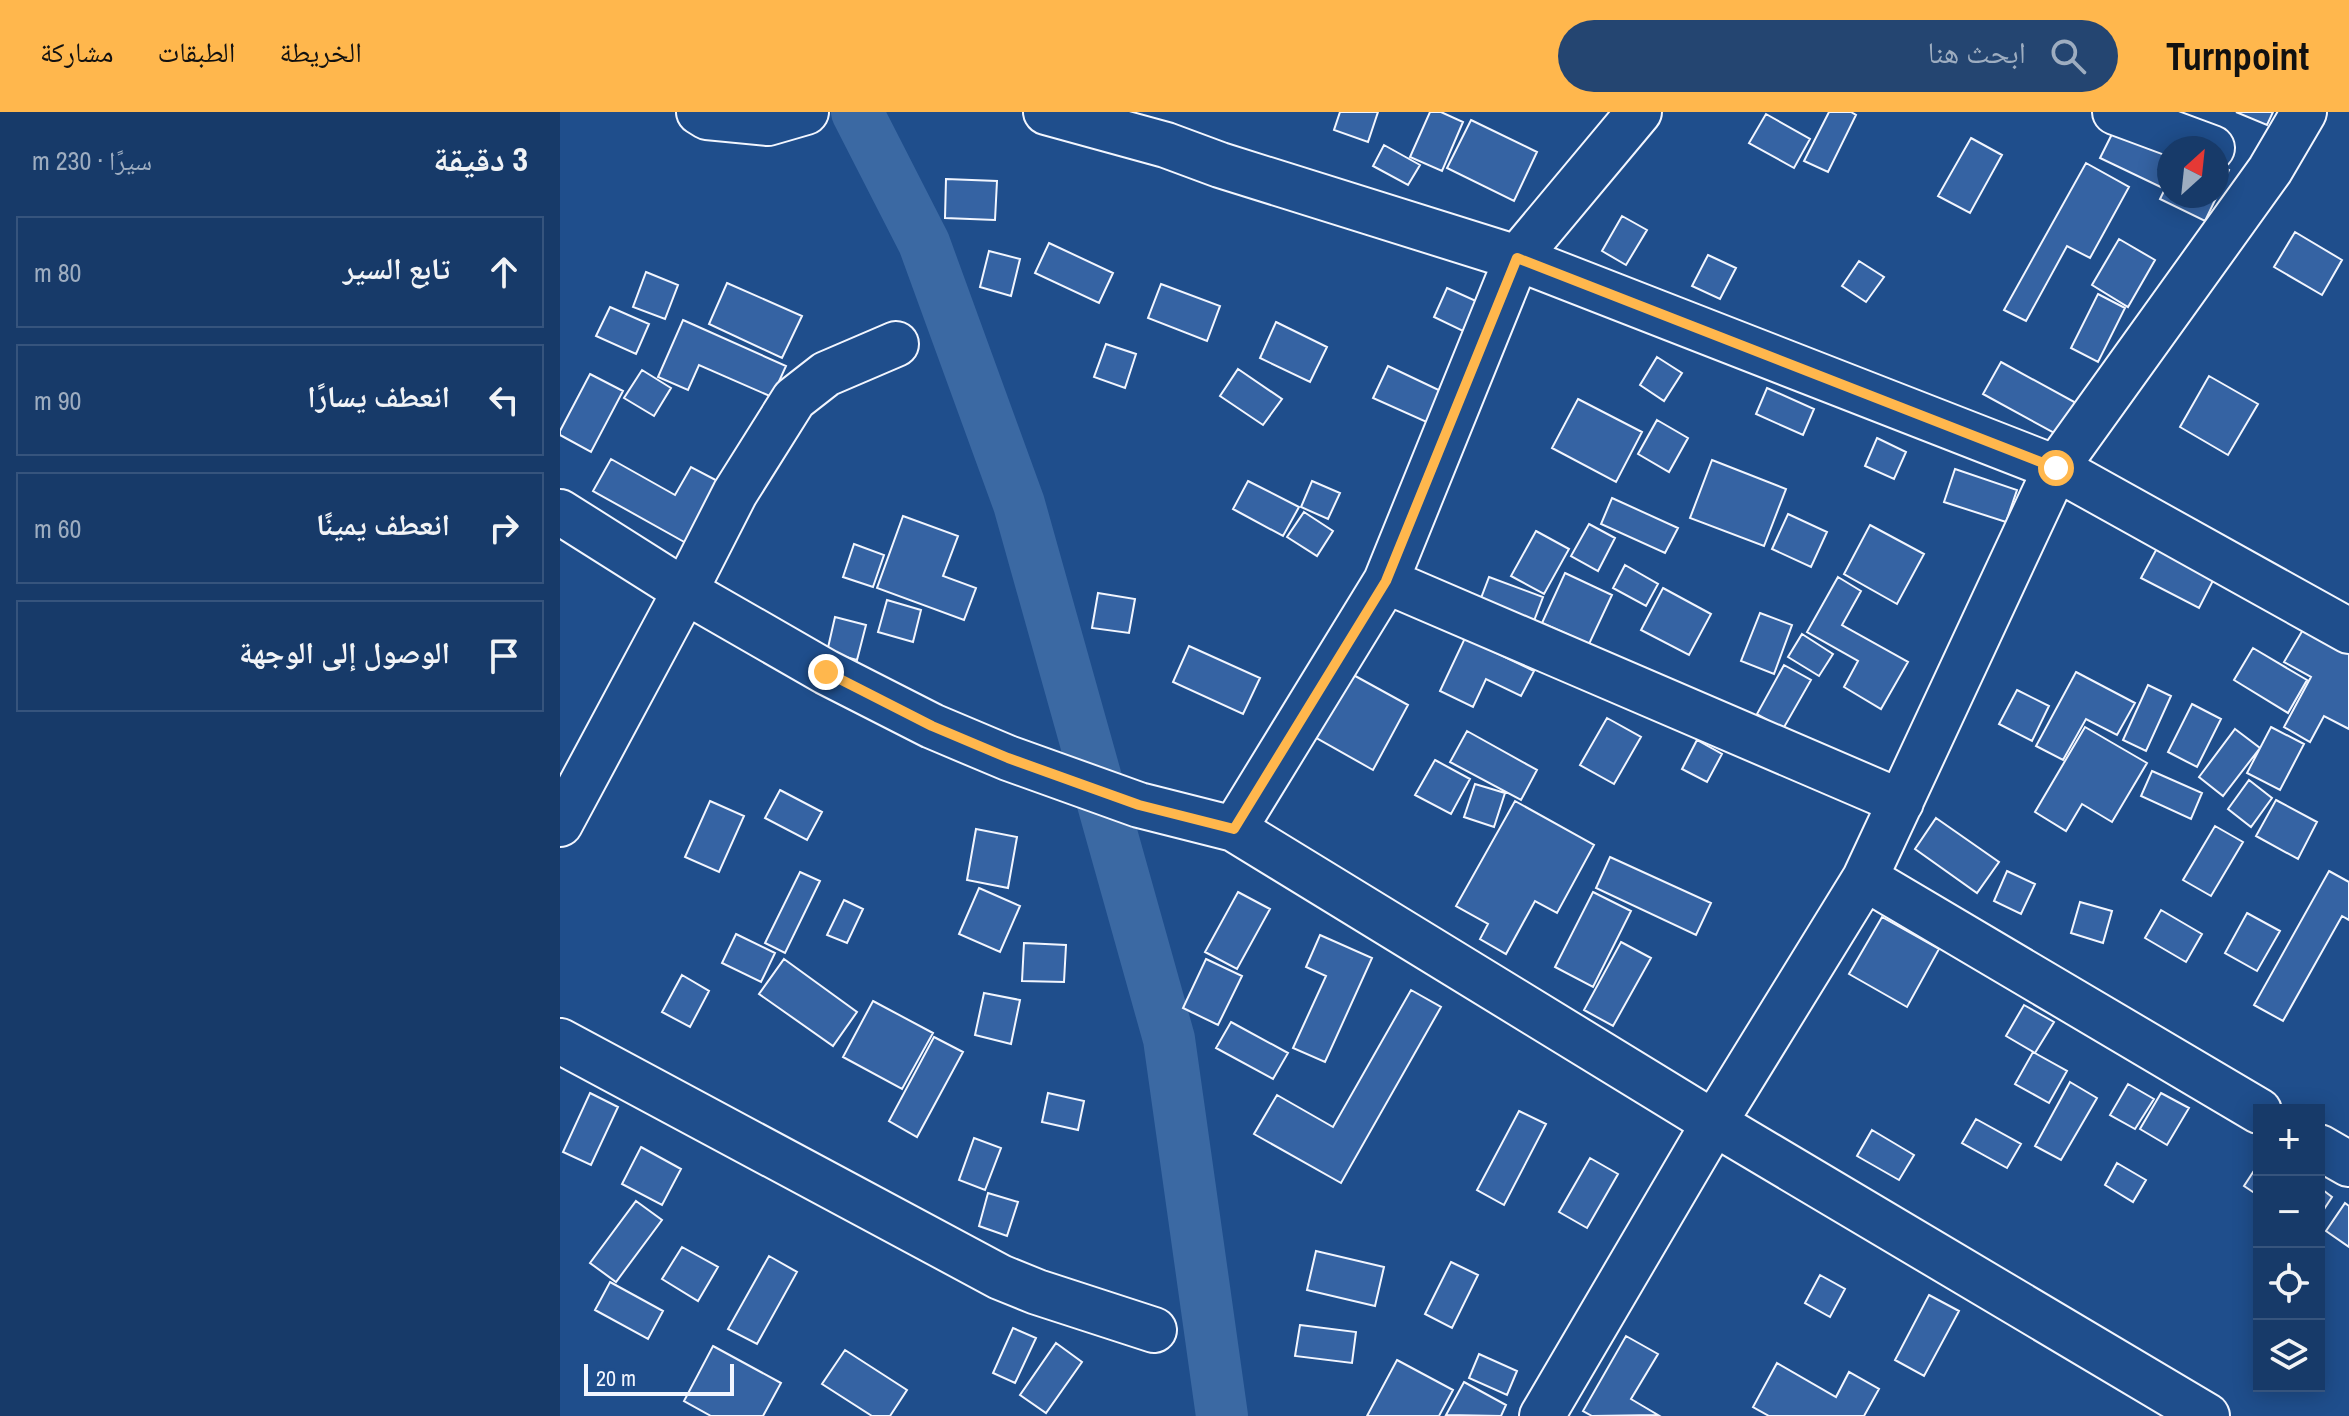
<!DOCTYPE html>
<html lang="ar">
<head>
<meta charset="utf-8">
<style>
  body { margin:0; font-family:"Archivo Narrow","Noto Naskh Arabic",sans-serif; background:#244571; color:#f1f3f6; direction:rtl }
  .controls { position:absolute; right:24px; bottom:24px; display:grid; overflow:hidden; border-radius:0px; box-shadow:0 4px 20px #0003 }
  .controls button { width:72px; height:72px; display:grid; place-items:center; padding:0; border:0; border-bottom:2px solid #36547d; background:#173a69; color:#f1f3f6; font:40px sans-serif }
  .compass { position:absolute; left:1597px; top:24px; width:72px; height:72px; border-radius:50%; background:#173a69; box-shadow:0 4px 20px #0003; rotate:27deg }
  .scale { position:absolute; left:24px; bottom:20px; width:150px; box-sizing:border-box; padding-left:8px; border:4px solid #f2f6ff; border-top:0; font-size:22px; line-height:28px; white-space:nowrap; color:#f2f6ff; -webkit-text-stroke:6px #1f4e8c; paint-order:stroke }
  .stop { position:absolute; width:24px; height:24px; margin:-18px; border:6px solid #ffb74d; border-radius:50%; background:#fff }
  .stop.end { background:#ffb74d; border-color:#fff; box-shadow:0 2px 8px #0008 }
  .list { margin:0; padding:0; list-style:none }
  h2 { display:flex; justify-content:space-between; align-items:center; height:104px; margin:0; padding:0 32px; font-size:34px }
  h2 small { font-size:26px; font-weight:400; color:#9eadc0 }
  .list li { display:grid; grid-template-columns:52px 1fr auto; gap:24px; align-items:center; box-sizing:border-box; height:112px; margin:0 16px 16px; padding:0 16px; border:2px solid #36547d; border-radius:0px }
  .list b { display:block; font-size:30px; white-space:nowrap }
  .list em { font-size:26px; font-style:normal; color:#9eadc0 }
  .icon { flex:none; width:44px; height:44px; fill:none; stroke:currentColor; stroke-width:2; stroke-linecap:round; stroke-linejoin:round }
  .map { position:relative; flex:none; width:1789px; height:1304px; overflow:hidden; direction:ltr }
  header { display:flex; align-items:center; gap:48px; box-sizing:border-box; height:112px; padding:0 40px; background:#ffb74d; color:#111 }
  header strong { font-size:38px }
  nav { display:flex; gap:44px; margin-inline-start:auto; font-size:28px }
  .search { width:560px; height:72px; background:#244571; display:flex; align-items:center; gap:20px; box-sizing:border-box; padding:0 28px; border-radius:44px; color:#9eadc0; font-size:30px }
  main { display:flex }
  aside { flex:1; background:#173a69 }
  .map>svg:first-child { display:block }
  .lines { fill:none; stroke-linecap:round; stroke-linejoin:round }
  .canal { stroke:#3b69a3; stroke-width:52 }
  .building { fill:#3563a3; stroke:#f2f6ff; stroke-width:2 }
  .minor-casing { stroke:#f2f6ff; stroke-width:48 }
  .minor { stroke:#1f4e8c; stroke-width:44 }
  .route { stroke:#ffb74d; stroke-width:10 }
</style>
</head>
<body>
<header>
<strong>Turnpoint</strong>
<div class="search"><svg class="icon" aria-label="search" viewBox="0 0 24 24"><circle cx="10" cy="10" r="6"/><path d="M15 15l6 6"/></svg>ابحث هنا</div>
<nav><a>الخريطة</a><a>الطبقات</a><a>مشاركة</a></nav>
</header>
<main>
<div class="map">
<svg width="1789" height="1304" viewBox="0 0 1789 1304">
  <rect width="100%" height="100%" fill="#1f4e8c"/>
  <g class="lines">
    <!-- canal -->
    <path class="canal" d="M 297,0 L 364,131 L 459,392 L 609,927 L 662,1304"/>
  </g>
  <!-- building -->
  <path class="building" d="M 780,0 L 818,0 L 808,30 L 774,18 Z
    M 870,0 L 881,0 L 903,10 L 882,59 L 850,45 Z
    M 1269,0 L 1291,0 L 1296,3 L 1268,60 L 1244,49 Z
    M 1676,0 L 1713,0 L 1707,13 Z
    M 1206,2 L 1250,27 L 1234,56 L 1189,31 Z
    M 1560,6 L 1609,36 L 1609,84 L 1657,84 L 1645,109 L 1600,87 L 1605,77 L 1540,46 Z
    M 911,8 L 977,40 L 954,89 L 887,56 Z
    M 1411,26 L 1442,43 L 1410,101 L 1378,84 Z
    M 824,33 L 860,53 L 848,73 L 813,54 Z
    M 1526,51 L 1569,75 L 1530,146 L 1507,134 L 1466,209 L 1444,198 Z
    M 1657,52 L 1669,58 L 1657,84 Z
    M 386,67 L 437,69 L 435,108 L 385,106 Z
    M 1062,104 L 1087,118 L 1066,153 L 1042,139 Z
    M 1735,120 L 1782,148 L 1762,183 L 1714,155 Z
    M 1559,127 L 1595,148 L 1568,195 L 1532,173 Z
    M 489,131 L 553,161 L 539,191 L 475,161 Z
    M 429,139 L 460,147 L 451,184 L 420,175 Z
    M 1148,143 L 1176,156 L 1160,187 L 1132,174 Z
    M 1299,149 L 1324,165 L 1306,190 L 1282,174 Z
    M 86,160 L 118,173 L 105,207 L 73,195 Z
    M 167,171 L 242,204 L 222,246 L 149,212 Z
    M 601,172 L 660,194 L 647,229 L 588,206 Z
    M 887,176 L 916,189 L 903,219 L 874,205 Z
    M 1538,182 L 1565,196 L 1538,250 L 1511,236 Z
    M 50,195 L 89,212 L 76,242 L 36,224 Z
    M 123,208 L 226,254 L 212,285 L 139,253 L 128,278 L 98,265 Z
    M 716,210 L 767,235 L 750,270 L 700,246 Z
    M 546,232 L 576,242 L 565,276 L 534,265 Z
    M 1097,245 L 1122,261 L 1104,289 L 1080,273 Z
    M 1441,250 L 1538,303 L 1520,335 L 1423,282 Z
    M 828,254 L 885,281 L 871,312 L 813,286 Z
    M 678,257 L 722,287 L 703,313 L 660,284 Z
    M 82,258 L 111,276 L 94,304 L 64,286 Z
    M 30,262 L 63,279 L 31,340 L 0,323 L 0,319 Z
    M 1649,264 L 1698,292 L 1668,343 L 1620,315 Z
    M 1207,276 L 1254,297 L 1243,323 L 1196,302 Z
    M 1018,287 L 1082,320 L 1056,370 L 992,336 Z
    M 1097,308 L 1128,326 L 1109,360 L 1078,342 Z
    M 1317,326 L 1346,340 L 1334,367 L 1305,354 Z
    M 51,347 L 115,383 L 131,355 L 169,375 L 135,436 L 33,379 Z
    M 1152,348 L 1226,377 L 1204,434 L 1130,406 Z
    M 1395,357 L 1457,378 L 1446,410 L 1384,390 Z
    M 688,369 L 739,395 L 723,424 L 673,397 Z
    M 752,369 L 780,381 L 768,407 L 741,395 Z
    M 1052,386 L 1118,416 L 1105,441 L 1041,412 Z
    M 744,400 L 773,419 L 757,444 L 727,425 Z
    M 1228,402 L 1267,420 L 1251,455 L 1212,437 Z
    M 343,404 L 398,424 L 383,464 L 416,476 L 404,508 L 317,476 Z
    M 1029,412 L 1055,426 L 1038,459 L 1011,444 Z
    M 1310,413 L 1364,442 L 1337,492 L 1284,462 Z
    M 976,419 L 1009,437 L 984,482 L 951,464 Z
    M 1602,427 L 1659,457 L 1639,496 L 1581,466 Z
    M 294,432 L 324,443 L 313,475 L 283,465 Z
    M 1065,453 L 1098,472 L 1086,494 L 1053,476 Z
    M 1005,461 L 1052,483 L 1029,532 L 982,511 Z
    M 929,465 L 983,485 L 972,514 L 918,494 Z
    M 1278,465 L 1301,479 L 1282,513 L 1348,550 L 1321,597 L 1284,575 L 1298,549 L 1247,520 Z
    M 1103,476 L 1151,502 L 1129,543 L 1081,518 Z
    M 538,481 L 575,487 L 569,521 L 532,516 Z
    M 327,488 L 361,498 L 353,530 L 318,520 Z
    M 1200,501 L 1232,513 L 1214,562 L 1181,549 Z
    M 275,505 L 306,513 L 297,548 L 267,540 Z
    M 1744,516 L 1789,541 L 1789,617 L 1764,604 L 1750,630 L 1724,615 L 1751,565 L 1724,550 Z
    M 1242,522 L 1273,542 L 1259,564 L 1228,545 Z
    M 905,526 L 974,559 L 961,584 L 926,567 L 913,595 L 880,579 Z
    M 629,534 L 700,566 L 683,602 L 613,570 Z
    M 1693,536 L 1747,568 L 1728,601 L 1674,568 Z
    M 1224,553 L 1251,568 L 1223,617 L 1197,602 Z
    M 788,560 L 848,593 L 813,658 L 753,624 Z
    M 1516,560 L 1575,591 L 1557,623 L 1526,607 L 1503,648 L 1476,634 Z
    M 1588,573 L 1611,584 L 1586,639 L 1563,628 Z
    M 1457,578 L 1489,594 L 1472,629 L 1439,612 Z
    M 1632,592 L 1661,607 L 1637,655 L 1608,640 Z
    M 1047,606 L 1081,625 L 1054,672 L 1020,653 Z
    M 1525,615 L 1587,651 L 1552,710 L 1522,692 L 1506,719 L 1475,700 Z
    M 1711,615 L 1744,632 L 1720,678 L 1687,661 Z
    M 1675,617 L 1700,636 L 1663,684 L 1639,665 Z
    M 907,619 L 977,658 L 961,688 L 890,650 Z
    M 1137,628 L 1162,642 L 1147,670 L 1122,657 Z
    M 875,648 L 910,667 L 891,702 L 855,683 Z
    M 1592,659 L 1642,681 L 1631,707 L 1581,684 Z
    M 1689,668 L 1712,686 L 1691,715 L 1668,697 Z
    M 915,672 L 945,681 L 934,715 L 904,705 Z
    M 220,678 L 262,700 L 247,728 L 205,706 Z
    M 1716,688 L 1757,710 L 1738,747 L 1696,724 Z
    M 150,689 L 184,704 L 159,760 L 125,745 Z
    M 955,689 L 1034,733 L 997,801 L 975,789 L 946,842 L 920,827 L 928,812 L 896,794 Z
    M 1376,706 L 1439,750 L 1417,781 L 1355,737 Z
    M 1655,714 L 1683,730 L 1651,784 L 1623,768 Z
    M 416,717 L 457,725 L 448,776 L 407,768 Z
    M 1050,745 L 1151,791 L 1136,823 L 1036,776 Z
    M 1447,759 L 1475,772 L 1461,802 L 1434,789 Z
    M 1769,759 L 1789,770 L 1789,808 L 1782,804 L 1723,909 L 1694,893 Z
    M 240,760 L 260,769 L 225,841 L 205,831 Z
    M 419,776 L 460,794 L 440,840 L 399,822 Z
    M 678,780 L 710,797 L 677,857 L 645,840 Z
    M 1033,780 L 1071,799 L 1033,875 L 995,855 Z
    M 284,788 L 303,797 L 287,831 L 267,823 Z
    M 1520,790 L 1552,799 L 1543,831 L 1511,821 Z
    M 1601,798 L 1642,822 L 1626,850 L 1585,826 Z
    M 1687,801 L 1720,819 L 1697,859 L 1665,841 Z
    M 1322,805 L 1379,837 L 1347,895 L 1289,862 Z
    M 176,822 L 215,841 L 201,870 L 162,851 Z
    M 760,823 L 812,846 L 765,950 L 733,936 L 766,864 L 746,855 Z
    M 1061,830 L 1091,846 L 1053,914 L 1024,898 Z
    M 464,831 L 506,833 L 504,870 L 462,869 Z
    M 224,847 L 297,900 L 273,934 L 199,882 Z
    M 646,847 L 682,864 L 658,913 L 623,896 Z
    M 122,863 L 149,879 L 130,915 L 102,900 Z
    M 851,878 L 881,895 L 781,1071 L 694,1022 L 717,983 L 773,1015 Z
    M 424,881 L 460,888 L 451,932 L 415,923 Z
    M 313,889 L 373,921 L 342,977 L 283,945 Z
    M 1464,893 L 1494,910 L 1475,941 L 1446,924 Z
    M 671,910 L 728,941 L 713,967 L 656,936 Z
    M 374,925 L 403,940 L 357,1025 L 329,1009 Z
    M 1473,940 L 1507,959 L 1489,991 L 1455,972 Z
    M 1510,970 L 1537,986 L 1501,1048 L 1475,1034 Z
    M 1568,972 L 1594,987 L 1575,1017 L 1550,1003 Z
    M 30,981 L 58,995 L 31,1053 L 3,1040 Z
    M 488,981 L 524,989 L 518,1018 L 482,1010 Z
    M 1601,981 L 1629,996 L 1607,1033 L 1580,1017 Z
    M 959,999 L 986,1012 L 944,1093 L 917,1078 Z
    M 1416,1007 L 1461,1032 L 1447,1056 L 1402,1031 Z
    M 1312,1018 L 1354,1043 L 1339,1068 L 1297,1044 Z
    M 414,1026 L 441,1036 L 425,1078 L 399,1068 Z
    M 81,1035 L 121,1057 L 102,1093 L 62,1072 Z
    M 1030,1046 L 1058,1062 L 1027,1116 L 999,1100 Z
    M 1557,1051 L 1586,1068 L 1573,1090 L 1545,1073 Z
    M 1699,1051 L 1699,1084 L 1684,1074 Z
    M 1759,1075 L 1772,1085 L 1759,1105 Z
    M 428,1081 L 458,1090 L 447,1124 L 419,1114 Z
    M 76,1089 L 102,1108 L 56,1170 L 30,1151 Z
    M 1785,1091 L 1789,1094 L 1789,1135 L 1766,1119 Z
    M 122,1135 L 158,1155 L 138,1189 L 102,1167 Z
    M 756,1139 L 824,1155 L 815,1194 L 747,1178 Z
    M 209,1144 L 237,1160 L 197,1232 L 168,1217 Z
    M 891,1150 L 918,1163 L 892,1216 L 865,1202 Z
    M 1260,1163 L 1285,1177 L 1270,1205 L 1245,1191 Z
    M 50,1170 L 103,1199 L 88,1227 L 35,1198 Z
    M 1369,1183 L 1399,1199 L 1364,1264 L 1335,1248 Z
    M 740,1213 L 796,1220 L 792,1251 L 735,1244 Z
    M 453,1216 L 476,1226 L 455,1271 L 433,1261 Z
    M 1066,1224 L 1098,1242 L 1071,1287 L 1098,1303 L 1032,1304 L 1023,1299 Z
    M 496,1231 L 522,1250 L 486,1301 L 460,1283 Z
    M 153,1234 L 221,1271 L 203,1304 L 151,1304 L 124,1289 Z
    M 285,1238 L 347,1278 L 330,1304 L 312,1304 L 262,1272 Z
    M 919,1242 L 957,1259 L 947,1283 L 909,1266 Z
    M 837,1248 L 893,1278 L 879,1304 L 807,1304 Z
    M 1217,1251 L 1276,1285 L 1289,1260 L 1319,1277 L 1304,1304 L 1209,1304 L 1193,1295 Z
    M 904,1270 L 946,1293 L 941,1304 L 886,1303 Z"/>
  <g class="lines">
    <!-- minor casing -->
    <g class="minor-casing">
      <path id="minor" d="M 139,0 L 147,5 L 208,11 L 246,0
        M 486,0 L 606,33 L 660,53 L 957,146 L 1496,356 L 1789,519
        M 1555,0 L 1652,36
        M 0,400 L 125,479 L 266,560 L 372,614 L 448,646 L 579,693 L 674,717 L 1154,1011 L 1647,1304
        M 826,469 L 1341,690
        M 0,712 L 125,479 L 175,381 L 234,287 L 266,262 L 336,232
        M 674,717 L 826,469 L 957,146 L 1079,0
        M 1305,766 L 1699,999
        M 0,929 L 440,1165 L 477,1180 L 594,1218
        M 1759,1035 L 1789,1052
        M 982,1304 L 1154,1011 L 1305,766 L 1496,356 L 1710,58 L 1744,0"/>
    </g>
    <!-- minor -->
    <use href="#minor" class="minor"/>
  </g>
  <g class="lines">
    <!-- route -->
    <path class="route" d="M 266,560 L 372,614 L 448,646 L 579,693 L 674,717 L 826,469 L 957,146 L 1496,356"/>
  </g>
</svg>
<div class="controls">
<button>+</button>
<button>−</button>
<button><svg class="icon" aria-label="locate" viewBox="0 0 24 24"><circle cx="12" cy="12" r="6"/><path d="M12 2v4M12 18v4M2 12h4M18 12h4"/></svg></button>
<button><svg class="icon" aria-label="layers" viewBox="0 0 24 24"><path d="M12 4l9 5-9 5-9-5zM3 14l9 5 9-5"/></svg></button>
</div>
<svg class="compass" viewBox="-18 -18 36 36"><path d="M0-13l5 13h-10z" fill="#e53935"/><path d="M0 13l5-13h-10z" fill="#9eadc0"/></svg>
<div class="scale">20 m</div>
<div class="stop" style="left:1496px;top:356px"></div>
<div class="stop end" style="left:266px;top:560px"></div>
</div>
<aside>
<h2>3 دقيقة<small>سيرًا · 230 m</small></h2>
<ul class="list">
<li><svg class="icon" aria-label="ahead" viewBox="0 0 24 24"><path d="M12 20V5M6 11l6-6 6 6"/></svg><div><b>تابع السير</b></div><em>80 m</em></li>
<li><svg class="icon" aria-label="left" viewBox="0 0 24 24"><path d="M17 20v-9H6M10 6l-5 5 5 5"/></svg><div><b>انعطف يسارًا</b></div><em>90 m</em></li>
<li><svg class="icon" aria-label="right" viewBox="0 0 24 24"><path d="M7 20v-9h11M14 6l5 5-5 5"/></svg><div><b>انعطف يمينًا</b></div><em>60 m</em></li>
<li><svg class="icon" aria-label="arrive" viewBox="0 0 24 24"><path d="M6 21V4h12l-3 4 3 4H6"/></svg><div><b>الوصول إلى الوجهة</b></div></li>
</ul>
</aside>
</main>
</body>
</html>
